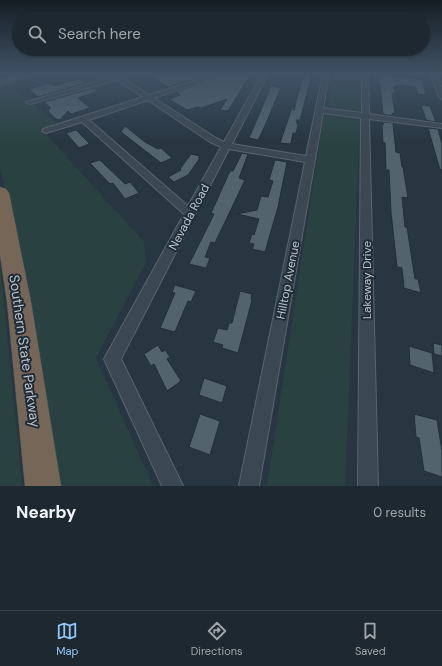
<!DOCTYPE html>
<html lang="en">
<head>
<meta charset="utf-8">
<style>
  body { margin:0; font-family:"DM Sans",sans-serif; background:#253039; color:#f1f3f6 }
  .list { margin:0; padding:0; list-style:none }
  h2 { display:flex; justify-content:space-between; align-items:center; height:52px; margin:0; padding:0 16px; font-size:17px }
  h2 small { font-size:13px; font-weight:400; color:#a0a6ab }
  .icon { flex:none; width:22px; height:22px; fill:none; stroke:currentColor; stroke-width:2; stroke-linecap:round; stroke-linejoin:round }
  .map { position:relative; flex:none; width:442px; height:486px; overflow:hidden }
  .search { position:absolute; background:#1d2831; box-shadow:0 1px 3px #0004; left:12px; right:12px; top:12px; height:44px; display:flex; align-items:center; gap:10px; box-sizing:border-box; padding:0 14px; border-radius:22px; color:#a0a6ab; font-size:15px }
  .sheet { height:124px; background:#1d2831 }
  nav { display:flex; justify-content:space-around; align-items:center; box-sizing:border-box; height:56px; border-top:1px solid #3b444d; background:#1d2831; font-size:11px; color:#a0a6ab }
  nav a { display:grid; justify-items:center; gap:2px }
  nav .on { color:#92c8f6 }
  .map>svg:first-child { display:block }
  .green { fill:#294241 }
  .building { fill:#52636e; stroke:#222e38 }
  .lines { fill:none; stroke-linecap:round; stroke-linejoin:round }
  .minor-casing { stroke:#59656e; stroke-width:2 }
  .secondary-casing { stroke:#59656e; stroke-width:1 }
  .motorway-casing { stroke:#46525b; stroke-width:1 }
  .minor { fill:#3b4751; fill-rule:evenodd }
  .secondary { fill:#495764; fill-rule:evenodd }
  .motorway { fill:#766658; fill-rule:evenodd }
  .labels { text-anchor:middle; stroke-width:4; stroke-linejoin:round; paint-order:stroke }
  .street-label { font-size:12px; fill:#b8c2cb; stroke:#202c36 }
  .near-street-label { font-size:14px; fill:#b8c2cb; stroke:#202c36 }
</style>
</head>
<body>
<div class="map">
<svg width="442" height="486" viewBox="0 0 442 486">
  <rect width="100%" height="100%" fill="#273641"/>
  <!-- green -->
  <path class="green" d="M 49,74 L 55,74 L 56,76 L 14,88 L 62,128 L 45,133 L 144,242 L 146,262 L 96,358 L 153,486 L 56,486 L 13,226 L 0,168 L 0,86 Z
    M 332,74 L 362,74 L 362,108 L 359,111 L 333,108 L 328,104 Z
    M 324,114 L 358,118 L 360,120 L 345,486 L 267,486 Z
    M 0,262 L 22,486 L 0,486 Z"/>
  <!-- building -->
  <path class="building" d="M 146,74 L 209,74 L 168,87 Z
    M 226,74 L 251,74 L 228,111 L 220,110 L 227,99 L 201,108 L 198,107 L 187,110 L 169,99 L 180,95 L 176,92 Z
    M 304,74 L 312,74 L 300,120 L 296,120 L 298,126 L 296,133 L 293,133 L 291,143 L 290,144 L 280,143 L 293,105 L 294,111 L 296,101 Z
    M 379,74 L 422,79 L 426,95 L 418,94 L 415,87 L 397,85 L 397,87 L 394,87 L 395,93 L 392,93 L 395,113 L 392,114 L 392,116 L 383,114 Z
    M 80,78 L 86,83 L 38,97 L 29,89 L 51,83 L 54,86 Z
    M 271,86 L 281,88 L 264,128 L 258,140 L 249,138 Z
    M 94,88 L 99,91 L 78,98 L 90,108 L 71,114 L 68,111 L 60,120 L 56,119 L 49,112 L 48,109 L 51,108 L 44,102 Z
    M 421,105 L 430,106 L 436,122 L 426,120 Z
    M 384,122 L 393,123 L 396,152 L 400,153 L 402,167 L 403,167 L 408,198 L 402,197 L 405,227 L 407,227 L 415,279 L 418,279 L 421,293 L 404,288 L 402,268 L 397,267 L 391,212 L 389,170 L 386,170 L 385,143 L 383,143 L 382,127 Z
    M 125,126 L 145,142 L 158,149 L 161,148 L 172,158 L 161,163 L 121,132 Z
    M 428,128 L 438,129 L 442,144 L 442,169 L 440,170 Z
    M 76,130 L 89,143 L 89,144 L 79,148 L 66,133 Z
    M 242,153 L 248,154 L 239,178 L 245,180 L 215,243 L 211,242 L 205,257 L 210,258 L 206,268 L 189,264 L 214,214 L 211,213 L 230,171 L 233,171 Z
    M 191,154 L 200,156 L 198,158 L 200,158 L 188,175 L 174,182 L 168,177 L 181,170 L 180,169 Z
    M 100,160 L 125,184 L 130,182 L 139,193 L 125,199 L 113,183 L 110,184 L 90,163 Z
    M 275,160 L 287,162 L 278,207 L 265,252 L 252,249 L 254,244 L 249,243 L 252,234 L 254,235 L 259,219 L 237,214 L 257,210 L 261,196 L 268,197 L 273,181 L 269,180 Z
    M 175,285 L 196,291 L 191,302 L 188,301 L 175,332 L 160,328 L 175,293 L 172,292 Z
    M 240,291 L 252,294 L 251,299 L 252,300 L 238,353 L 222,348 L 223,345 L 213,342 L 218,328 L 227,330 L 229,323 L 232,323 Z
    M 433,343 L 442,345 L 442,356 L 434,354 Z
    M 158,345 L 162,352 L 165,350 L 170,357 L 167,359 L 181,381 L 167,391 L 154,364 L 151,366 L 144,354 Z
    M 409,346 L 432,353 L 434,373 L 410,365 Z
    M 204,378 L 227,386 L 222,403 L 199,395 Z
    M 200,414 L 220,421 L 210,455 L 189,447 Z
    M 414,414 L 437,420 L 442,451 L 442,477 L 424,471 L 419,438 L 416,437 Z"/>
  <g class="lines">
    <!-- minor casing -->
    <g class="minor-casing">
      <path id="minor" d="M 109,74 L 133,74 L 123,78 L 149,95 L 215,74 L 225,74 L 154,98 L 216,138 L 224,142 L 262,74 L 268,74 L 232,144 L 306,156 L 323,74 L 329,74 L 323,108 L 362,113 L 362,74 L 368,74 L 369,114 L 442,124 L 442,128 L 369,119 L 378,486 L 358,486 L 361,118 L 323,113 L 259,486 L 239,486 L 305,162 L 229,149 L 121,359 L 183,486 L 162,486 L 104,359 L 184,214 L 82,122 L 46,133 L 42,131 L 43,129 L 143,97 L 117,80 L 30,104 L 26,102 L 112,77 ZM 148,100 L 210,142 L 221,147 L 188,206 L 89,120 Z
        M 430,74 L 436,74 L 442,88 L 442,99 L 439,97 Z"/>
    </g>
    <!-- secondary casing -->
    <g class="secondary-casing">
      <path id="secondary" d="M 25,74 L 41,74 L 0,86 L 0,80 Z"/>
    </g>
    <!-- motorway casing -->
    <g class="motorway-casing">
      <path id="motorway" d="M 0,187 L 6,189 L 9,193 L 31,302 L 61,486 L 25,486 L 7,302 L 0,255 Z"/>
    </g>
    <!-- minor -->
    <use href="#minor" class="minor"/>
    <!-- secondary -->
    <use href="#secondary" class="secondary"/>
    <!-- motorway -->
    <use href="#motorway" class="motorway"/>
  </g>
  <!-- sky -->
  <linearGradient id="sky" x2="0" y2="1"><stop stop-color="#151e24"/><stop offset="0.52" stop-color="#415265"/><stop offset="1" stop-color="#415265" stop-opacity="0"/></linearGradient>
  <rect width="442" height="142" fill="url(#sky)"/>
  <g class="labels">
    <!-- street labels -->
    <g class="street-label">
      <text transform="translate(189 217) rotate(-62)" y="4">Nevada Road</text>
      <text transform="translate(288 280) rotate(-79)" y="4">Hilltop Avenue</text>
      <text transform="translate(367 280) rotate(-90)" y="4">Lakeway Drive</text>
    </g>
    <!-- near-street labels -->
    <g class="near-street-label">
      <text transform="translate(25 351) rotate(82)" y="5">Southern State Parkway</text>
    </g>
  </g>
</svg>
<div class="search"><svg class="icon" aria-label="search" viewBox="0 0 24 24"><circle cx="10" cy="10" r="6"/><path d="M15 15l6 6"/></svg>Search here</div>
</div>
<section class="sheet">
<h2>Nearby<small>0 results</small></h2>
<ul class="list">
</ul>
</section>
<nav>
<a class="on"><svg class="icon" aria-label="map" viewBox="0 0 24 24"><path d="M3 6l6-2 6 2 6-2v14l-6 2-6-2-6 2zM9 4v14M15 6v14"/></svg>Map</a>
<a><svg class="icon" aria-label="directions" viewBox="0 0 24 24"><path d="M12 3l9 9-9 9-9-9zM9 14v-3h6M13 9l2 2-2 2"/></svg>Directions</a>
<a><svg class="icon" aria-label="saved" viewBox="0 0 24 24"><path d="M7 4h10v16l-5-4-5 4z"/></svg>Saved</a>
</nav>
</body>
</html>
